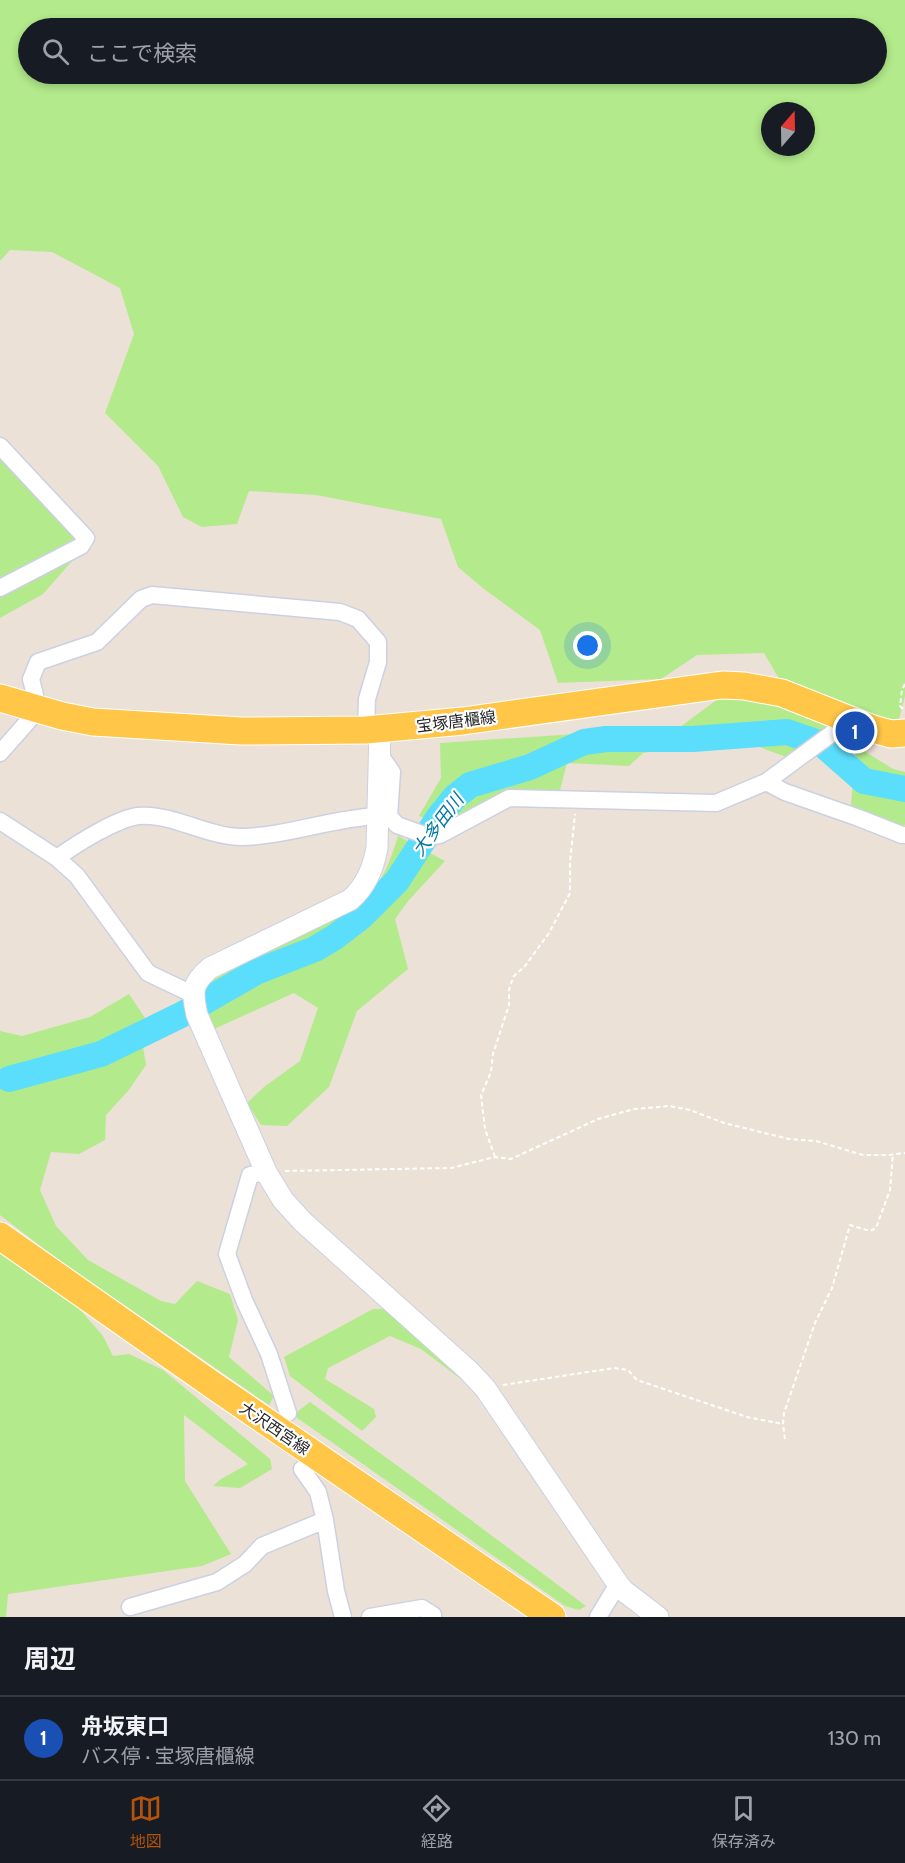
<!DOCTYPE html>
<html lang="ja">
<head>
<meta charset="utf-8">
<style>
  body { margin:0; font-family:Cabin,"Noto Sans JP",sans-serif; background:#242831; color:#f1f3f6 }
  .compass { position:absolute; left:761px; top:102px; width:54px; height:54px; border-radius:50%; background:#171b24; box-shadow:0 3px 9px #0003; rotate:20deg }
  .you { position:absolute; left:588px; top:646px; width:21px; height:21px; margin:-15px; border:4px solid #fff; border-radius:50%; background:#1a73e8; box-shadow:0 0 0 9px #1a73e833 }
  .badge { display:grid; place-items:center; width:39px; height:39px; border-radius:50%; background:#b45309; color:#fff; font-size:20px; font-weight:700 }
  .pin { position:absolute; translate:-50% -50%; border:3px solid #fff; box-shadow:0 2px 6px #0006 }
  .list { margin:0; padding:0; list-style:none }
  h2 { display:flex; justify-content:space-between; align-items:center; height:78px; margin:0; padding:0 24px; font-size:26px }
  h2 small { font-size:20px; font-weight:400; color:#9ea1a6 }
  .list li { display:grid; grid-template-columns:39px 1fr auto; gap:18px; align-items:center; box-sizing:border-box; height:84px; padding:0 24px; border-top:2px solid #363941 }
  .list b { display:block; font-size:22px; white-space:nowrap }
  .list p { margin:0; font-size:20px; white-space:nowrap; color:#9ea1a6 }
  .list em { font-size:20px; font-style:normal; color:#9ea1a6 }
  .icon { flex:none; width:33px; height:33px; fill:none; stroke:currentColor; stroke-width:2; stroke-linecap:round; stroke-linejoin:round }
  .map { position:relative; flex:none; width:905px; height:1617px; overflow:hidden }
  .search { position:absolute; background:#171b24; box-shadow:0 3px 9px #0003; left:18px; right:18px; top:18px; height:66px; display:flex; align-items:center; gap:15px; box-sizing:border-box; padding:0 21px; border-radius:33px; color:#9ea1a6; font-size:22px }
  .sheet { height:162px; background:#171b24 }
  nav { display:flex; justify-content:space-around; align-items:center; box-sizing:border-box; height:84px; border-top:2px solid #363941; background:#171b24; font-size:16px; color:#9ea1a6 }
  nav a { display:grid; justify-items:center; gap:3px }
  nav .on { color:#b45309 }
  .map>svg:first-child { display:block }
  .green { fill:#b3ea8b; fill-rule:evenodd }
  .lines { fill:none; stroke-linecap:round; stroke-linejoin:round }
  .river { stroke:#5bdefc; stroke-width:26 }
  .minor-casing { stroke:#cbd1e2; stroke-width:19 }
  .tertiary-casing { stroke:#cbd1e2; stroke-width:23 }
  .primary-casing { stroke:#fff; stroke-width:29 }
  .path { stroke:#fff; stroke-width:2; stroke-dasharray:4.5 3; stroke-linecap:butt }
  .minor { stroke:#fff; stroke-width:16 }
  .tertiary { stroke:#fff; stroke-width:21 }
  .primary { stroke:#ffc648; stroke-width:27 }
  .labels { text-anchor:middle; stroke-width:4.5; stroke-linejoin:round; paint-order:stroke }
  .street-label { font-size:16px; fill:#272727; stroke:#fff }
  .water-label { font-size:18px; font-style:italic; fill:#0077a2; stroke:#fff }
</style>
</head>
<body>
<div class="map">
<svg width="905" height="1617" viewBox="0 0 905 1617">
  <rect width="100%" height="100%" fill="#ece1d6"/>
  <!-- green -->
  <path class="green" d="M 0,0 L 905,0 L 905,696 L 898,723 L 784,687 L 764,653 L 697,655 L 661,679 L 558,683 L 540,630 L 484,589 L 458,567 L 441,519 L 316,495 L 249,491 L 237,524 L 202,527 L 183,517 L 158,466 L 105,413 L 134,334 L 120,288 L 52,252 L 10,250 L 0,261 ZM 28,28 L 876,28 L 876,74 L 28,74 ZM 770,111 L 806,111 L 806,147 L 770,147 Z
    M 0,445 L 83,531 L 72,561 L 43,594 L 0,618 Z
    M 722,696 L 768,699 L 838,729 L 789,758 L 757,746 L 741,738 L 692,743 L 679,747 L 643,753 L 629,766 L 567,763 L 560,790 L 500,794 L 445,825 L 419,816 L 441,778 L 440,743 L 680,727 Z
    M 856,746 L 893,769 L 905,772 L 905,825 L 894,826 L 851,805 Z
    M 398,836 L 445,861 L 409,900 L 395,919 L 408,969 L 357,1011 L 329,1087 L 287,1126 L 261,1125 L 247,1103 L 264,1087 L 300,1061 L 318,1008 L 294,993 L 214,1029 L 203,995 L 214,979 L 366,899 C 384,878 390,862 398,836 Z
    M 129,994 L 147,1021 L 143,1047 L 146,1065 L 128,1091 L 106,1115 L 105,1140 L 79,1154 L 51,1152 L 40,1190 L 56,1226 L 88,1260 L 161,1301 L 175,1304 L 197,1281 L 230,1294 L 238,1320 L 229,1357 L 274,1396 L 269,1405 L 56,1258 L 0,1215 L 0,1031 L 22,1036 L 90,1017 Z
    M 0,1250 L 27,1273 L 75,1304 L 103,1336 L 113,1356 L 129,1354 L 163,1370 L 270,1459 L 272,1469 L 240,1488 L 213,1486 L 221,1479 L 248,1464 L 184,1415 L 185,1481 L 231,1554 L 202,1566 L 8,1594 L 6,1617 L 0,1617 Z
    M 373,1309 L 388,1309 L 470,1386 L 421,1349 L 390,1336 L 328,1368 L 325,1379 L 374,1409 L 376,1417 L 362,1431 L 290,1376 L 284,1357 Z
    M 310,1402 L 436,1494 L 586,1606 L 579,1610 L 565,1606 L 293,1415 Z"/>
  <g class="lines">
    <!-- river -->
    <path class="river" d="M 9,1079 L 101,1054 L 181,1015 L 256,972 L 315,949 L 335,937 L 361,917 L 397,881 L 438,818 L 455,797 L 470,785 L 530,767 L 584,742 L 606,739 L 693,739 L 787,732 L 822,744 L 864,781 L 905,789"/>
    <!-- minor casing -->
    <g class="minor-casing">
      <path id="minor" d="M 0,588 L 81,546 L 86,538 L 0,446
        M 35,695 L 31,679 L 38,662 L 97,642 L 141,599 L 152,595 L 340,612 L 358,619 L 378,642 L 378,662 L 367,699 L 366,730
        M 0,753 L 30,719
        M 380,755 L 392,772 L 389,816 L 397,825 L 430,837 L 440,835 L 509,798 L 716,803 L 766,782 L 785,792 L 859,818 L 902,835 L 905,835
        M 766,782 L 838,729 L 847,717
        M 0,821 L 57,858 L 77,876 L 148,973 L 192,994
        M 57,858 C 76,844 116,819 138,816 C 151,815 168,818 179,822 C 199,828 221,837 242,837 C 288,836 332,818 378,816
        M 266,1172 L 250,1175 L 227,1254 L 244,1300 L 269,1354 L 288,1413
        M 302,1469 L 318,1492 L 325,1520 L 336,1591 L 343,1617
        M 130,1607 L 217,1582 L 245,1564 L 262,1546 L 325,1520
        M 370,1617 L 422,1608 L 433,1615 L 433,1617
        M 598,1617 L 618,1584"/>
    </g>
    <!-- tertiary casing -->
    <g class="tertiary-casing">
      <path id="tertiary" d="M 380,730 L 377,848 C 373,869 366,886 350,900 L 210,968 C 191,984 192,992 197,1015 L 266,1172 L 283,1200 L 303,1222 L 468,1370 L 485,1388 L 618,1584 L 624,1591 L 658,1617"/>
    </g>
    <!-- primary casing -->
    <g class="primary-casing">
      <path id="primary" d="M 0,698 L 62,716 L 93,722 L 241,731 L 366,730 L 463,721 L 722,685 L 744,686 L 782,693 L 873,729 L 891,734 L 905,733
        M 0,1236 L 217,1388 L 552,1617"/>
    </g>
    <!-- path -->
    <path class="path" d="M 905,684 L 902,690 L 900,706 L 905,711
      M 495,1157 L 485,1129 L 481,1095 L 491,1072 L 493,1054 L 509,1005 L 509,990 L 513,977 L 525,966 L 549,933 L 570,893 L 570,862 L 575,814
      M 285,1171 L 451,1168 L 495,1157 L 511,1159 L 598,1119 L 634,1109 L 669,1106 L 690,1110 L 724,1123 L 789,1139 L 816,1141 L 863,1155 L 889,1155 L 905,1153
      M 503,1385 L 614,1368 L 628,1370 L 637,1380 L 747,1417 L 783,1424
      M 785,1439 L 783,1424 L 784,1413 L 815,1323 L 832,1288 L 850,1225 L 870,1231 L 876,1228 L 890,1190 L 893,1154"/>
    <!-- minor -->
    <use href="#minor" class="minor"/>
    <!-- tertiary -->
    <use href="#tertiary" class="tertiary"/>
    <!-- primary -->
    <use href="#primary" class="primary"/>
  </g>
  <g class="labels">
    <!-- street labels -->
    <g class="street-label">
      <text transform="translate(456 721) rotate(-7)" y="6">宝塚唐櫃線</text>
      <text transform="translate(275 1428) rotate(34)" y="6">大沢西宮線</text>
    </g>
    <!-- water labels -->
    <g class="water-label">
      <text transform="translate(438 825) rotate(-53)" y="6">大多田川</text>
    </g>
  </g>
</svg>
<svg class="compass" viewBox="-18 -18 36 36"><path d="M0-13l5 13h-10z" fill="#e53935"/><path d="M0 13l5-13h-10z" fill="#9ea1a6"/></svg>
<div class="you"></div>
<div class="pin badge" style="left:855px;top:731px;background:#1a4fb4">1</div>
<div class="search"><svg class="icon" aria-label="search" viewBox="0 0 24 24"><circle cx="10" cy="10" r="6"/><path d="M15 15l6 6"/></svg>ここで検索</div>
</div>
<section class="sheet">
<h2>周辺<small></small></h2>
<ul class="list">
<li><span class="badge" style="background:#1a4fb4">1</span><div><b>舟坂東口</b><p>バス停 · 宝塚唐櫃線</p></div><em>130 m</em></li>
</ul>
</section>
<nav>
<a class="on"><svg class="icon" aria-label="map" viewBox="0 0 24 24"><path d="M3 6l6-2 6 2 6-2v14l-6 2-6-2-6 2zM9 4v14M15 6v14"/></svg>地図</a>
<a><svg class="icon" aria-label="directions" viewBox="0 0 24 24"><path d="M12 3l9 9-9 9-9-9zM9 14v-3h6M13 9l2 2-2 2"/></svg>経路</a>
<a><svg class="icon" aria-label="saved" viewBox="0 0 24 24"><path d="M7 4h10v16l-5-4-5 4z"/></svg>保存済み</a>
</nav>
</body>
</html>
